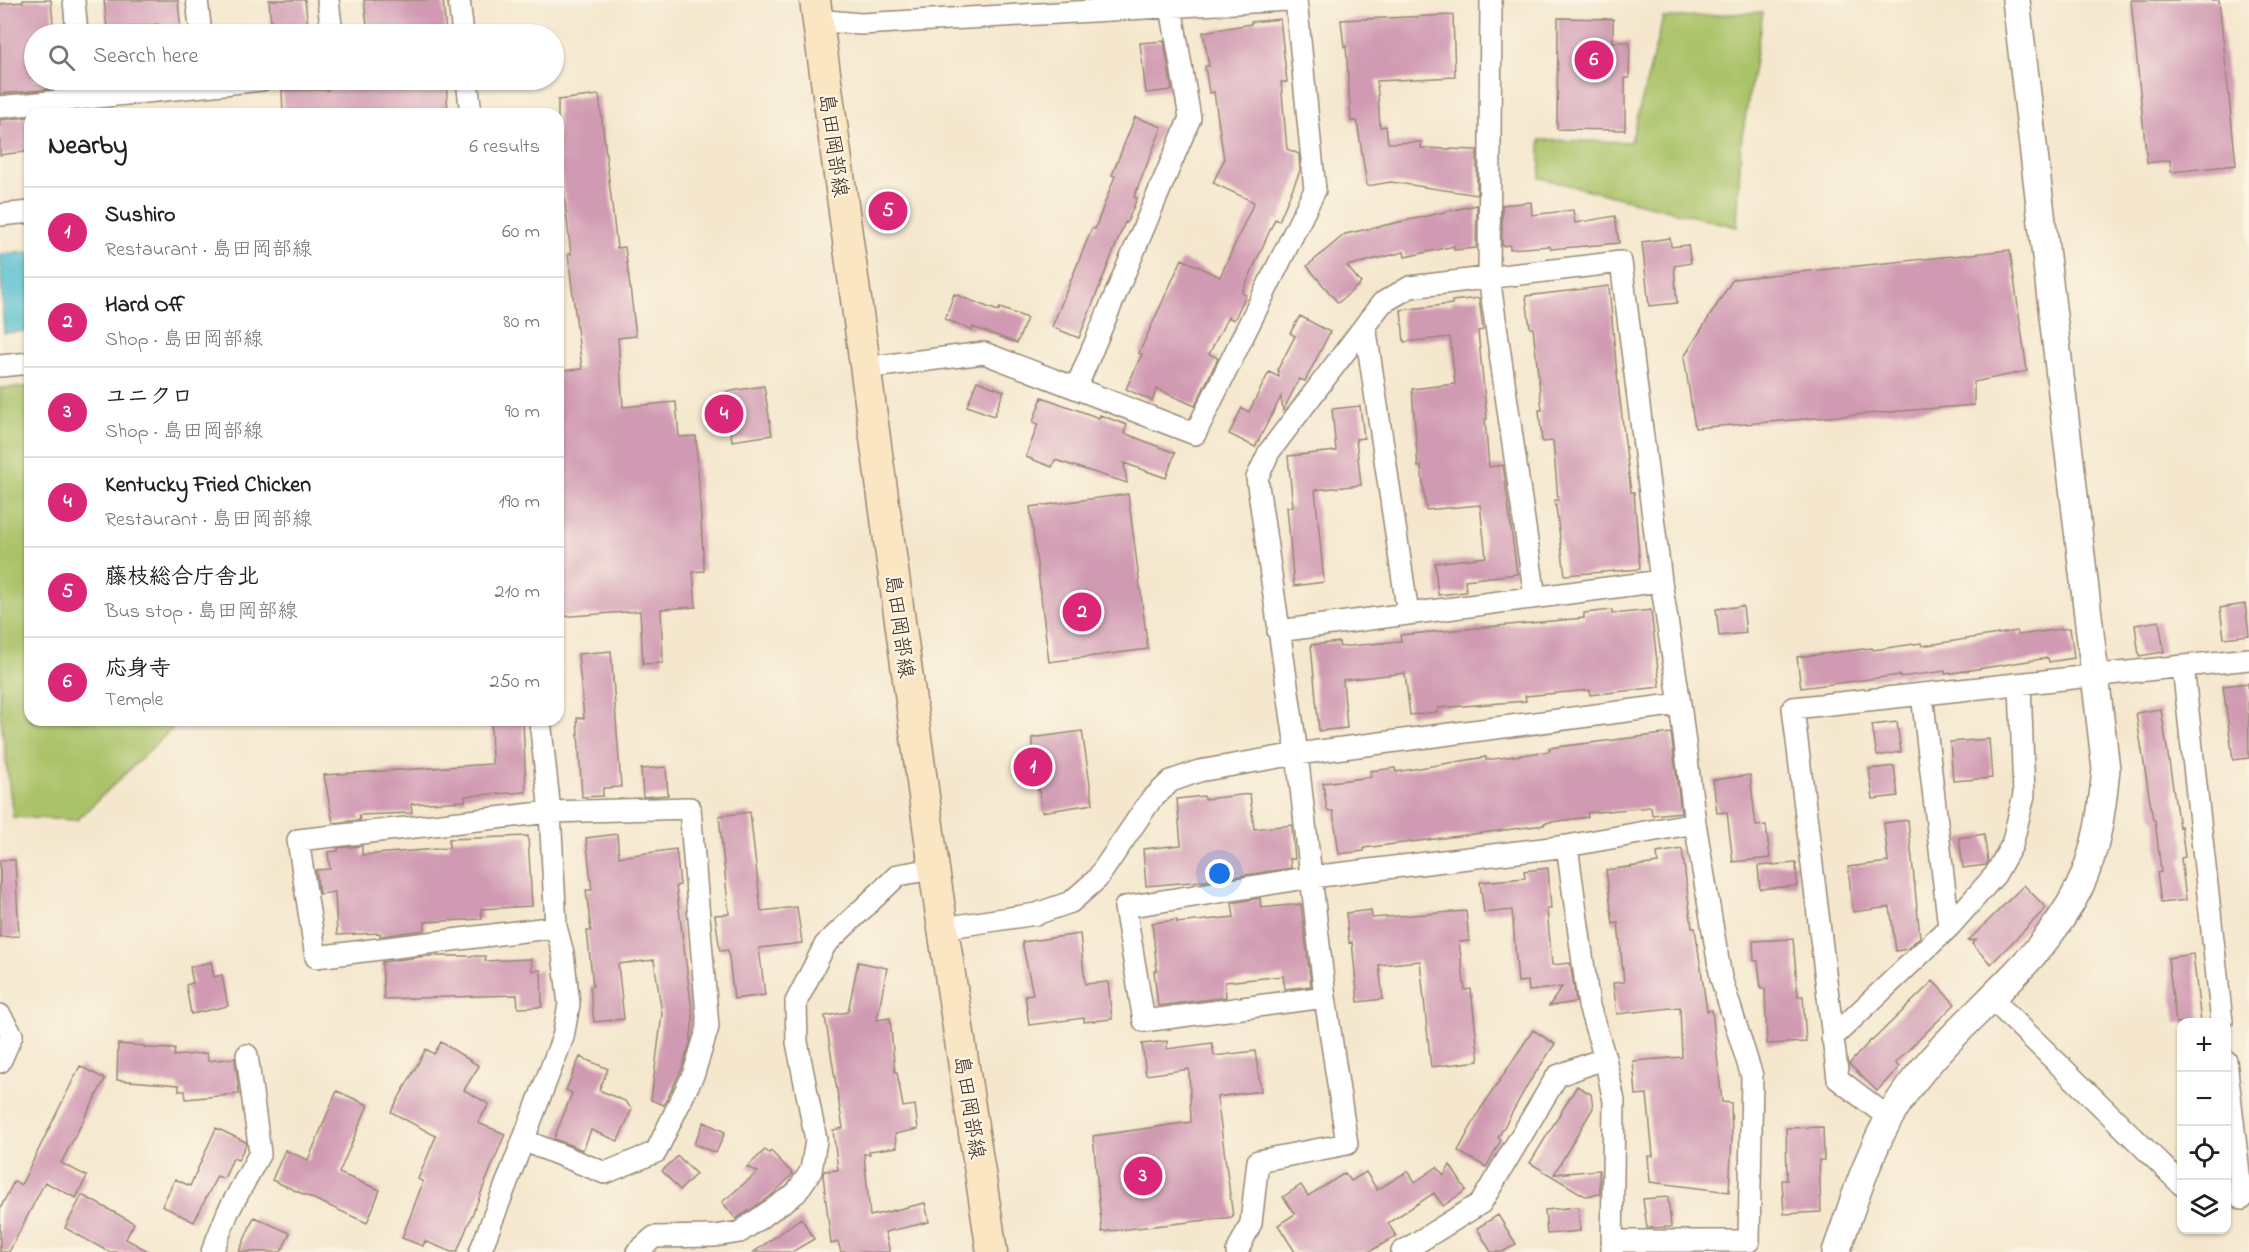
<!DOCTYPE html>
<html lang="en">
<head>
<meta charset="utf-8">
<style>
  body { margin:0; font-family:"Indie Flower","Klee One",sans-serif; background:#f2f2f2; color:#202124 }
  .controls { position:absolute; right:18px; bottom:18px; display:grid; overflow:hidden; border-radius:12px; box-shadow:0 2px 4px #0004 }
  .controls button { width:54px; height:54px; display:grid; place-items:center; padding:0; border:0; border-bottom:2px solid #e0e0e0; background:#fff; color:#202124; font:30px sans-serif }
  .you { position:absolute; left:1220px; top:874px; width:21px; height:21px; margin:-15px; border:4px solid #fff; border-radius:50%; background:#1a73e8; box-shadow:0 0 0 9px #1a73e833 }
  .badge { display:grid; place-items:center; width:39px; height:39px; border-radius:50%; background:#db2777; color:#fff; font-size:20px; font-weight:700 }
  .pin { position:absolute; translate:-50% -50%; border:3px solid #fff; box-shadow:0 2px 6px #0006 }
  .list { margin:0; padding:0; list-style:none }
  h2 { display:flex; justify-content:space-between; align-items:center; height:78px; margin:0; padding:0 24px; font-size:26px }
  h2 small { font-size:20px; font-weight:400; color:#757577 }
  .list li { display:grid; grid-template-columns:39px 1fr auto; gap:18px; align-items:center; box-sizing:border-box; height:90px; padding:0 24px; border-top:2px solid #e0e0e0 }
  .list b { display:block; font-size:22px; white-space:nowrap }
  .list p { margin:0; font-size:20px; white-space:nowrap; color:#757577 }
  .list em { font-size:20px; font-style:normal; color:#757577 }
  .icon { flex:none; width:33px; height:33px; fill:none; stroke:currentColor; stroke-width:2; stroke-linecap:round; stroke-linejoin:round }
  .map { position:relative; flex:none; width:2249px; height:1252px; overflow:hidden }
  .search { position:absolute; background:#fff; box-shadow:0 2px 4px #0004; left:24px; top:24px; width:540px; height:66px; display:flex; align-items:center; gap:15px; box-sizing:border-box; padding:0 21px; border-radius:33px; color:#757577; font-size:22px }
  .panel { position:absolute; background:#fff; box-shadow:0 2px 4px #0004; left:24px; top:108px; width:540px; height:618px; border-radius:18px }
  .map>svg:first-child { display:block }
  .green { fill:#aac369; stroke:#727644; stroke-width:1.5 }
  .water { fill:#53bdd0; stroke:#477477; stroke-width:1.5 }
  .building { fill:#d09ab2 }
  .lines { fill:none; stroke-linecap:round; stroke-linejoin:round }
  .minor-casing { stroke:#988876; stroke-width:24 }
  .tertiary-casing { stroke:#988876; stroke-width:30 }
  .secondary-casing { stroke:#988876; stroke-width:33 }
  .minor { stroke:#fff; stroke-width:21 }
  .tertiary { stroke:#fff; stroke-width:27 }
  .secondary { stroke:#fbe6c4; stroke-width:30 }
  .labels { text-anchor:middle; stroke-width:4.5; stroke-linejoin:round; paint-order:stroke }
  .street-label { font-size:21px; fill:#3b2a1e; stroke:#fcf5e5 }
</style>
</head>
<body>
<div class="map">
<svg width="2249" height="1252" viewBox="0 0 2249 1252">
  <rect width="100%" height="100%" fill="#fcf5e5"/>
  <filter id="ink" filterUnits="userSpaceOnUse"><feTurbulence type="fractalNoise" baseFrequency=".0167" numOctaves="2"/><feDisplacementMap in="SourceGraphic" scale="12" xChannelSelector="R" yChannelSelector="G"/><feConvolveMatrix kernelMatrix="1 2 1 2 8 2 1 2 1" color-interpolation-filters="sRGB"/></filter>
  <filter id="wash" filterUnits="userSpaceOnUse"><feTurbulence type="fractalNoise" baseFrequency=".008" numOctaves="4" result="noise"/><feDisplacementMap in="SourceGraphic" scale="24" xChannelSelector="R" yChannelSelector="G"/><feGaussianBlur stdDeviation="1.35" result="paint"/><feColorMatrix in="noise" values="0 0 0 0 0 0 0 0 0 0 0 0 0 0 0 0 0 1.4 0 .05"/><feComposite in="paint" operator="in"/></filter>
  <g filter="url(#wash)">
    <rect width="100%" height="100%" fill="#f4e7cd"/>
    <!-- green -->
    <path class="green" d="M 1763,12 L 1741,142 L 1737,227 L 1540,178 L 1540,140 L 1631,142 L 1663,18 Z
      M 30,387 L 30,720 L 181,720 L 77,820 L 13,817 L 0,711 L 0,388 Z"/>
    <!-- water -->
    <path class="water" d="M 30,252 L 30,331 L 4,333 L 0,254 Z"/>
    <g id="blocks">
      <!-- building -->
      <path class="building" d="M 23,0 L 51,0 L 54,34 L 34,34 L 34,80 L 61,80 L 61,88 L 0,94 L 0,4 L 23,2 Z
        M 104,0 L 178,0 L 181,34 L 159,34 L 158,24 L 107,30 Z
        M 269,0 L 305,0 L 309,34 L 272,34 Z
        M 364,0 L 443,0 L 446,34 L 368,34 Z
        M 2131,0 L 2219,0 L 2236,165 L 2171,172 L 2170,160 L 2147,163 Z
        M 1453,15 L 1455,77 L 1377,81 L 1380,127 L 1386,126 L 1388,143 L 1422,142 L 1421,148 L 1477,150 L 1477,195 L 1391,182 L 1367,186 L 1357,121 L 1351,121 L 1346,46 L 1344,47 L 1341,20 Z
        M 1558,18 L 1613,19 L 1613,42 L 1630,42 L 1629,78 L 1625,78 L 1625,130 L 1557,129 Z
        M 1280,19 L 1287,82 L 1281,82 L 1287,149 L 1299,154 L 1300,171 L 1279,221 L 1275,219 L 1242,293 L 1246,295 L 1234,320 L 1228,317 L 1209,354 L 1218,358 L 1195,406 L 1157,389 L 1152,401 L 1126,389 L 1142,354 L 1139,353 L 1182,259 L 1220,277 L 1254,202 L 1213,183 L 1224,160 L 1214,92 L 1209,93 L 1205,66 L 1209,66 L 1203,32 L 1251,24 L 1251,22 Z
        M 1164,41 L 1172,90 L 1146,93 L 1140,43 Z
        M 399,80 L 446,80 L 448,114 L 283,114 L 282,90 L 328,90 L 327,88 Z
        M 599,95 L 617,248 L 625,247 L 636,336 L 618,338 L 623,407 L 676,402 L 679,437 L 696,436 L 704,571 L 693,572 L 696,607 L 661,609 L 663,663 L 643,664 L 640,611 L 558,617 L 558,371 L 582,369 L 568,254 L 571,254 L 558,143 L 558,100 Z
        M 30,117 L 30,151 L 0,155 L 0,120 Z
        M 1135,117 L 1162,127 L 1134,197 L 1137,198 L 1127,223 L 1125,222 L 1079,338 L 1052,327 L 1092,228 L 1095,229 L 1115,176 L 1112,175 Z
        M 1531,202 L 1532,215 L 1573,210 L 1575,223 L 1615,216 L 1619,243 L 1551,249 L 1550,246 L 1510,249 L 1510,245 L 1502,246 L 1502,205 Z
        M 1477,205 L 1476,248 L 1454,250 L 1454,246 L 1405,257 L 1404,252 L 1347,266 L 1361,283 L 1338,303 L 1307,266 L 1345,234 Z
        M 1670,238 L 1671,247 L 1688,245 L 1691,263 L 1674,266 L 1677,303 L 1649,306 L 1642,242 Z
        M 2010,250 L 2027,371 L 1974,382 L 1974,405 L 1695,428 L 1684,357 L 1733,279 Z
        M 1609,286 L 1617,375 L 1631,492 L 1634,492 L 1640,569 L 1565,575 L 1555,500 L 1558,500 L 1553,441 L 1542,442 L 1539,410 L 1542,410 L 1533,328 L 1530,328 L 1526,296 Z
        M 954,294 L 998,311 L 1000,308 L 1027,318 L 1017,343 L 973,327 L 972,330 L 945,319 Z
        M 1479,298 L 1483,330 L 1478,331 L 1487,419 L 1485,419 L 1489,467 L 1503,465 L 1517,574 L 1465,580 L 1466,592 L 1438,595 L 1435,563 L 1486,557 L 1480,505 L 1426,510 L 1421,466 L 1418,467 L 1412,389 L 1455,384 L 1450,337 L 1404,342 L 1401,310 L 1452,304 L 1452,301 Z
        M 1300,316 L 1330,332 L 1305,381 L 1299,379 L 1283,411 L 1281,397 L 1255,447 L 1229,434 L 1242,408 L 1249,412 L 1269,372 L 1279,377 L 1278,369 L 1295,336 L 1290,333 Z
        M 977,381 L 1004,391 L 994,416 L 967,406 Z
        M 764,386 L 772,435 L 732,441 L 725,392 Z
        M 1042,397 L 1099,418 L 1100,415 L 1127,425 L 1124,433 L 1175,453 L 1166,478 L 1124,463 L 1127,483 L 1055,460 L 1052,467 L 1026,457 L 1038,424 L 1033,422 Z
        M 1360,406 L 1364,438 L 1356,439 L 1361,485 L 1315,490 L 1324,582 L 1294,586 L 1287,507 L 1293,507 L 1288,456 L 1336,451 L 1332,409 Z
        M 1128,494 L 1148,649 L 1049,662 L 1030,507 Z
        M 2245,604 L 2249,635 L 2224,638 L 2220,608 Z
        M 1743,606 L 1746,633 L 1719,636 L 1716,609 Z
        M 1612,610 L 1612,614 L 1651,610 L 1660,687 L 1590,695 L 1590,690 L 1525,696 L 1526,701 L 1438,708 L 1438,712 L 1410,715 L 1405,673 L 1343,680 L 1347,728 L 1319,731 L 1311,645 L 1339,642 L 1340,647 L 1401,641 L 1400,635 L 1584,618 L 1584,613 Z
        M 2159,621 L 2164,652 L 2139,656 L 2135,625 Z
        M 2070,628 L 2074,658 L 2049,662 L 2048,658 L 1945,674 L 1945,671 L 1900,677 L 1900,675 L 1801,688 L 1797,657 L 1872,648 L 1873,650 L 1921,643 L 1922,646 L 2017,631 L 2018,635 Z
        M 611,651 L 621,787 L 603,788 L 603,796 L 582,797 L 577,718 L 584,718 L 578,654 Z
        M 2248,683 L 2249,758 L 2233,760 L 2223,686 Z
        M 2161,709 L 2179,827 L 2181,826 L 2185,857 L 2181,858 L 2186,900 L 2161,903 L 2157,873 L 2161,872 L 2155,820 L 2153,820 L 2136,713 Z
        M 491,720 L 523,720 L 526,792 L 465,796 L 465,801 L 411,804 L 412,813 L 359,815 L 360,820 L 333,823 L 324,775 L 492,764 Z
        M 1897,722 L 1901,752 L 1877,756 L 1872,725 Z
        M 1082,731 L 1093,804 L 1042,812 L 1032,738 Z
        M 1671,733 L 1681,812 L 1652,815 L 1651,807 L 1587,813 L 1588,817 L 1544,823 L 1544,825 L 1364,848 L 1364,851 L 1339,854 L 1333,811 L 1327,811 L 1323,783 L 1371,777 L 1370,771 L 1395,768 L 1396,772 L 1486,757 L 1486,760 L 1550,751 L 1549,748 Z
        M 1989,739 L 1992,778 L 1953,781 L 1950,742 Z
        M 1894,766 L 1898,796 L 1873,799 L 1869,769 Z
        M 666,767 L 668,795 L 643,797 L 641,769 Z
        M 1750,775 L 1756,826 L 1766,825 L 1770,858 L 1733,862 L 1727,812 L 1717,813 L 1713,780 Z
        M 1250,794 L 1254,829 L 1292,825 L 1295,859 L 1290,859 L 1291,868 L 1214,880 L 1146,886 L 1143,849 L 1181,845 L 1177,799 L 1204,796 L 1205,799 Z
        M 750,812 L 761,911 L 797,907 L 802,943 L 759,948 L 765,995 L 734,999 L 728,950 L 720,951 L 715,915 L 729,914 L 719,816 Z
        M 1908,820 L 1920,937 L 1907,949 L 1896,951 L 1890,907 L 1853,912 L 1848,867 L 1888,862 L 1884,823 Z
        M 617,834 L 619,857 L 676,849 L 680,885 L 676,886 L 693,1018 L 690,1043 L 682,1068 L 664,1105 L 651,1100 L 662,1014 L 654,960 L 618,964 L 624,1019 L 594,1022 L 590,987 L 593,986 L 587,931 L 591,931 L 586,890 L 592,890 L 586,838 Z
        M 1984,834 L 1988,862 L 1986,865 L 1963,868 L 1959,838 Z
        M 528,836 L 532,906 L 481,909 L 482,919 L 425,922 L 425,930 L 380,936 L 380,933 L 337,935 L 335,892 L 319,894 L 316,870 L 330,869 L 328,852 L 338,851 L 338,848 L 362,846 L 362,855 L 449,848 L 449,839 Z
        M 1682,849 L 1692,928 L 1695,928 L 1707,1011 L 1712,1010 L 1722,1102 L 1731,1103 L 1732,1138 L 1729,1192 L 1650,1182 L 1648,1156 L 1653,1156 L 1647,1094 L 1636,1095 L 1633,1061 L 1682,1057 L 1680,1007 L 1617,1014 L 1613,983 L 1624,982 L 1618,923 L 1613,924 L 1606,870 L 1658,863 L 1657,853 Z
        M 0,860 L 15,860 L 19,936 L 0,937 Z
        M 1796,863 L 1797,886 L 1760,889 L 1758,866 Z
        M 1548,868 L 1551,909 L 1547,909 L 1552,965 L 1570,963 L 1576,1002 L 1549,1006 L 1562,987 L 1529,991 L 1528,981 L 1518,982 L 1512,910 L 1484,913 L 1480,882 L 1525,878 L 1524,871 Z
        M 2024,885 L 2046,908 L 1991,964 L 1972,944 L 1976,940 L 1968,941 Z
        M 1260,898 L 1261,908 L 1301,904 L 1311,986 L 1285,989 L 1283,976 L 1225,982 L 1226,997 L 1158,1006 L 1154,971 L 1157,970 L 1152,923 L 1177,920 L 1177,923 L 1234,917 L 1232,903 Z
        M 1371,910 L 1372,918 L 1466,911 L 1469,941 L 1459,942 L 1465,990 L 1471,989 L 1479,1061 L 1431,1067 L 1420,961 L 1379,965 L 1383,999 L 1358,1002 L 1352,942 L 1349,943 L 1346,913 Z
        M 1080,934 L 1085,984 L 1108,982 L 1112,1019 L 1084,1022 L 1084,1018 L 1029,1025 L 1025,995 L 1033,994 L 1022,942 Z
        M 1793,939 L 1798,996 L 1803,996 L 1806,1042 L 1767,1044 L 1765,989 L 1761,989 L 1758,961 L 1754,961 L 1753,941 Z
        M 2193,954 L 2201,1023 L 2176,1023 L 2168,958 Z
        M 427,956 L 485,956 L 485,961 L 531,959 L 532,971 L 541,970 L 542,1007 L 518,1008 L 517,995 L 384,999 L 382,962 Z
        M 211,962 L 214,977 L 222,975 L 228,1006 L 191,1014 L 186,985 L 193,983 L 190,967 Z
        M 858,962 L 887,968 L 877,1020 L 890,1018 L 895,1072 L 897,1072 L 903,1107 L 915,1105 L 918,1129 L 895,1134 L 897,1147 L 869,1151 L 870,1154 L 864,1154 L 870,1216 L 925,1203 L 929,1222 L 885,1232 L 890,1252 L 841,1252 L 838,1242 L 831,1244 L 823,1175 L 824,1171 L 838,1170 L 833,1130 L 843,1128 L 825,1016 L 848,1012 Z
        M 1933,981 L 1955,1004 L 1895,1063 L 1899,1067 L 1877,1091 L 1849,1064 L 1871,1040 L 1872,1041 Z
        M 1533,1030 L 1555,1044 L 1528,1084 L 1498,1138 L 1501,1140 L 1486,1167 L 1458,1151 L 1480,1110 Z
        M 1167,1041 L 1167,1049 L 1212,1043 L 1214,1056 L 1255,1051 L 1261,1091 L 1217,1097 L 1233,1217 L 1102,1232 L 1093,1136 L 1191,1122 L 1189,1069 L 1146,1075 L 1142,1044 Z
        M 441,1042 L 479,1066 L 464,1090 L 489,1104 L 478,1123 L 505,1134 L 457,1252 L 451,1252 L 425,1241 L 423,1246 L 402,1238 L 423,1182 L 418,1179 L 436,1136 L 391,1112 L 426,1049 L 434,1054 Z
        M 118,1044 L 145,1046 L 145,1048 L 175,1049 L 174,1056 L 207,1053 L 208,1061 L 235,1058 L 239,1094 L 186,1099 L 185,1091 L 179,1091 L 179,1085 L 117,1080 Z
        M 580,1057 L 608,1069 L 599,1090 L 625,1101 L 632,1109 L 618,1141 L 591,1130 L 583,1150 L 554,1139 L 572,1093 L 566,1090 Z
        M 80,1066 L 105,1079 L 61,1163 L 87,1176 L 76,1198 L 45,1182 L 9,1252 L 0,1252 L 0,1209 L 14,1181 L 21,1185 Z
        M 1577,1086 L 1591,1094 L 1593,1108 L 1554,1174 L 1599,1170 L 1600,1194 L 1585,1196 L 1530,1163 Z
        M 337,1091 L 368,1105 L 339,1173 L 380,1190 L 367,1223 L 272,1180 L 285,1150 L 308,1160 Z
        M 704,1122 L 725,1132 L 716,1153 L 694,1144 Z
        M 1823,1127 L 1824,1160 L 1819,1160 L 1821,1212 L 1784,1214 L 1782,1180 L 1787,1180 L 1786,1128 Z
        M 216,1128 L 246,1142 L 246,1144 L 238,1160 L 233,1158 L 224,1179 L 217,1176 L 194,1222 L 162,1206 L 175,1179 L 190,1186 Z
        M 765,1150 L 769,1153 L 771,1151 L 793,1174 L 773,1194 L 736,1219 L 722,1202 L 758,1172 L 747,1167 Z
        M 678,1156 L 696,1174 L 680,1190 L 662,1171 Z
        M 1450,1165 L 1466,1190 L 1443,1206 L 1434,1193 L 1388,1223 L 1396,1236 L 1369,1252 L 1295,1252 L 1278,1225 L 1295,1214 L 1283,1197 L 1301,1185 L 1308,1196 L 1345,1173 L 1351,1181 L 1366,1172 L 1377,1190 L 1408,1171 L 1415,1182 L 1437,1167 L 1444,1176 Z
        M 82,1195 L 134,1223 L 126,1239 L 150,1252 L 109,1252 L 65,1228 Z
        M 1668,1197 L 1671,1227 L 1647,1228 L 1643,1199 Z
        M 1578,1207 L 1580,1231 L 1547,1234 L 1545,1210 Z
        M 1498,1215 L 1516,1244 L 1503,1252 L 1491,1252 L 1477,1228 Z
        M 254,1217 L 290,1233 L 281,1252 L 239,1252 Z
        M 801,1218 L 814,1239 L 792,1252 L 754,1252 Z"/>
    </g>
  </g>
  <g filter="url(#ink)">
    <use href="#blocks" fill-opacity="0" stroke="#988876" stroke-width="1.5"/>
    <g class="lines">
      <!-- minor casing -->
      <g class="minor-casing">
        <path id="minor" d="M 74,0 L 77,34
          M 197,0 L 201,34
          M 328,0 L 332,34
          M 459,0 L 463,34
          M 1491,0 L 1489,277 L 1535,597
          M 818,23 L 827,21 L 861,24 L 1288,0
          M 467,80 L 471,114
          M 0,107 L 262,80
          M 0,215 L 30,212
          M 1365,325 L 1408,614
          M 0,366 L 30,363
          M 864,368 L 984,353 L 1195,434 L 1315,190 L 1296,0
          M 1076,388 L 1190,118 L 1171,7
          M 1278,631 L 1661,581
          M 2183,666 L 2222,1022
          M 1922,694 L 1949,927
          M 1567,846 L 1589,1006 L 1605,1058 L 1614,1101 L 1612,1252
          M 943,928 L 1036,914 L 1071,902 L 1097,879 L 1150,801 L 1171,781 L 1199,771 L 1297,754 L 1680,704
          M 1990,997 L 2182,1185
          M 0,1015 L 12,1035 L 0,1062
          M 1832,1038 L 1949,927 L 1995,875 L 2012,845 L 2024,795 L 2020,684
          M 2226,1061 L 2242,1199
          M 1889,1118 L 1838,1079 L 1793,708 L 2249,659
          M 523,1140 L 605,1173 L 656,1152 L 694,1073 L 708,1027 L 690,808 L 550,812 L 298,840 L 316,957 L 556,927
          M 1612,1241 L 1749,1241 L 1752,1076 L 1721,978 L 1695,823 L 1680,704 L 1661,581 L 1621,262 L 1410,287 L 1382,303 L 1269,452 L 1257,478 L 1297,754 L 1325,997 L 1144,1021 L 1125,907 L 1312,877 L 1567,846 L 1695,823
          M 212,1252 L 228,1212 L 260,1153 L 247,1055
          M 480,1252 L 563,1037 L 569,1004 L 563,953 L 556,927 L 550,812 L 540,720
          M 637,1252 L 654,1237 L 715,1236 L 740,1232 L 796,1193 L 811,1171 L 816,1140 L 797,1042 L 796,1002 L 825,945 L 898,875 L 934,869
          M 1237,1252 L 1251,1223 L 1258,1161 L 1347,1144 L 1325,997
          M 1402,1252 L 1481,1203 L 1557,1076 L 1605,1058"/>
      </g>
      <!-- tertiary casing -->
      <g class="tertiary-casing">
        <path id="tertiary" d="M 1836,1252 C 1856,1196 1872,1138 1907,1090 C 1958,1019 2040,967 2079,888 C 2097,850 2102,810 2106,769 L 2016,0"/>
      </g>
      <!-- secondary casing -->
      <g class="secondary-casing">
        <path id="secondary" d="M 815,0 L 934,869 L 992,1252"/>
      </g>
      <!-- minor -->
      <use href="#minor" class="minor"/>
      <!-- tertiary -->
      <use href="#tertiary" class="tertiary"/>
      <!-- secondary -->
      <use href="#secondary" class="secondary"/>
    </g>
  </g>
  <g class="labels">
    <!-- street labels -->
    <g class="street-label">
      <text transform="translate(834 145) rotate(82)" y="7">島田岡部線</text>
      <text transform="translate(900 626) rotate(82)" y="7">島田岡部線</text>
      <text transform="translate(970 1107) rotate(81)" y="7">島田岡部線</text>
    </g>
  </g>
</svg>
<div class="controls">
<button>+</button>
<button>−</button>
<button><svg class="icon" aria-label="locate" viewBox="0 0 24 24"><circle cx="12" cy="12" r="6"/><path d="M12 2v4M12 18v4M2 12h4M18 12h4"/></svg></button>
<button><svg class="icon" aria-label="layers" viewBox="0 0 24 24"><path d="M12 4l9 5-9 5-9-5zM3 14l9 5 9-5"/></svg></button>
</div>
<div class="you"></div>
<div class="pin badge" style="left:1033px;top:767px">1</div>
<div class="pin badge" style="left:1082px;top:612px">2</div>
<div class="pin badge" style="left:1143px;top:1176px">3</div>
<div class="pin badge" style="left:724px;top:414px">4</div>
<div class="pin badge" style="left:888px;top:211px">5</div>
<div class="pin badge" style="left:1594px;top:60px">6</div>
<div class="search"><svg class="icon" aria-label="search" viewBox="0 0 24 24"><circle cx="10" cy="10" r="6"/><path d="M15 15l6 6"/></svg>Search here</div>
<section class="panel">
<h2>Nearby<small>6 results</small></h2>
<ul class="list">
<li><span class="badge">1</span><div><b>Sushiro</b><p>Restaurant · 島田岡部線</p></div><em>60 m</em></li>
<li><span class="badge">2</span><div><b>Hard Off</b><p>Shop · 島田岡部線</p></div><em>80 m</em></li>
<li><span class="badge">3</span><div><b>ユニクロ</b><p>Shop · 島田岡部線</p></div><em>90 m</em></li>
<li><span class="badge">4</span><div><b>Kentucky Fried Chicken</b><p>Restaurant · 島田岡部線</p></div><em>190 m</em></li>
<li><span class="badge">5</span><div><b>藤枝総合庁舎北</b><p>Bus stop · 島田岡部線</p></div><em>210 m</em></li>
<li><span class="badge">6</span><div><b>応身寺</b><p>Temple</p></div><em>250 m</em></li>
</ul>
</section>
</div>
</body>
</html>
